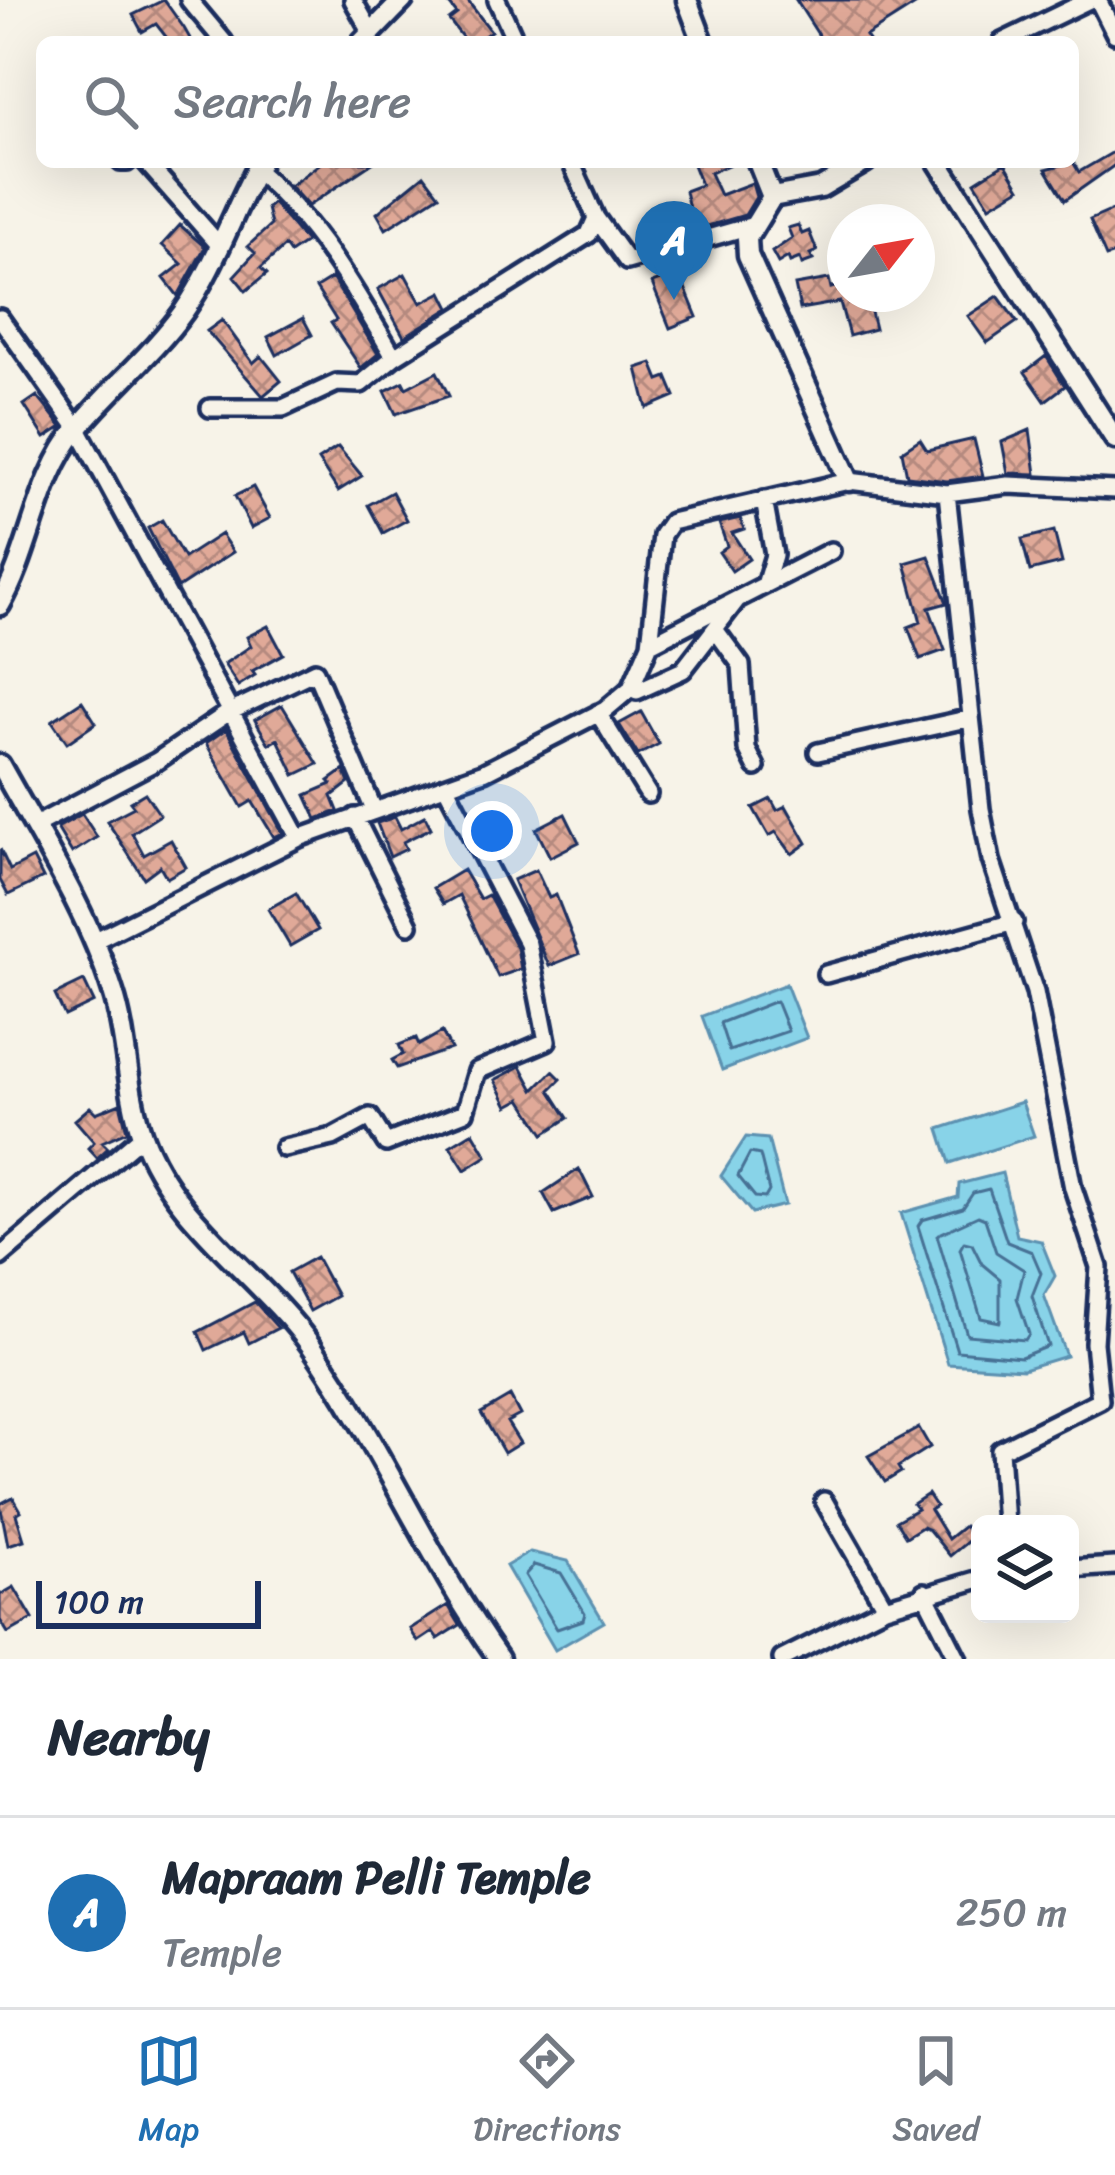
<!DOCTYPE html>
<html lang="en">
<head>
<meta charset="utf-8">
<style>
  body { margin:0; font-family:Sriracha,sans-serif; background:#f6f6f7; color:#1f2937 }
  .controls { position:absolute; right:36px; bottom:36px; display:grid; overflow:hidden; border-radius:18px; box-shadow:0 12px 48px #0002 }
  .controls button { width:108px; height:108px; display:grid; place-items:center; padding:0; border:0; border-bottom:3px solid #e0e1e3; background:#fff; color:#1f2937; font:60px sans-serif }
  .compass { position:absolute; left:827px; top:204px; width:108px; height:108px; border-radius:50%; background:#fff; box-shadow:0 12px 48px #0002; rotate:59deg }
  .scale { position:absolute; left:36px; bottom:30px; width:225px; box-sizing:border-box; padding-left:12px; border:6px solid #1b2f5e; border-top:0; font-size:33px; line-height:42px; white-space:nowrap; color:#1b2f5e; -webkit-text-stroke:9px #f7f3e8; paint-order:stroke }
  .you { position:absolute; left:492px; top:831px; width:42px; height:42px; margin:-30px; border:9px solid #fff; border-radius:50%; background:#1a73e8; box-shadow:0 0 0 18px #1a73e833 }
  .badge { display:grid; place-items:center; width:78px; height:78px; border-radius:50%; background:#1f6fb2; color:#fff; font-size:39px; font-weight:700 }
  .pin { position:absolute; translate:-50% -99px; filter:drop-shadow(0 3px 6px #0008) }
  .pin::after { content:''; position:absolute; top:63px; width:42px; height:36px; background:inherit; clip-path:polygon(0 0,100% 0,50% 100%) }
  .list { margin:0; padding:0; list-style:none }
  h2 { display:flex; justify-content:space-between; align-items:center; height:156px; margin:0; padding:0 48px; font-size:51px }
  h2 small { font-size:39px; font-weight:400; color:#747a83 }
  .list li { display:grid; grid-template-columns:78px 1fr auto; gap:36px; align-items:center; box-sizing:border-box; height:192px; padding:0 48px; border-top:3px solid #e0e1e3 }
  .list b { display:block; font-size:45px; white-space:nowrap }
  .list p { margin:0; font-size:39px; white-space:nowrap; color:#747a83 }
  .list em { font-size:39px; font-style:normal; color:#747a83 }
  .icon { flex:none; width:66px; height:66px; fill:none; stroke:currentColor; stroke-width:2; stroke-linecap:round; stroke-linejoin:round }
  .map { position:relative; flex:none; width:1115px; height:1659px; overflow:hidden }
  .search { position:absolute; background:#fff; box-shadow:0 12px 48px #0002; left:36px; right:36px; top:36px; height:132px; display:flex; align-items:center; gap:30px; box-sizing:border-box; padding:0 42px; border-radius:18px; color:#747a83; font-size:45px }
  .sheet { height:348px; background:#fff }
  nav { display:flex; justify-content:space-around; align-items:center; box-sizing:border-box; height:168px; border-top:3px solid #e0e1e3; background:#fff; font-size:33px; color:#747a83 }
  nav a { display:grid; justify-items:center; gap:6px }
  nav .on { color:#1f6fb2 }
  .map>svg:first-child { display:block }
  .water { fill:#88d3e8; stroke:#5c91b1; stroke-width:3 }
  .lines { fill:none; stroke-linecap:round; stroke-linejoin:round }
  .shore { stroke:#477195; stroke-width:3 }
  .building { fill:url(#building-cross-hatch); stroke:#1b2f5e; stroke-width:3 }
  .minor-casing { stroke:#1b2f5e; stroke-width:24 }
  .major-casing { stroke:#1b2f5e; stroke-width:27 }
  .minor { stroke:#f7f3e8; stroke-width:15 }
  .major { stroke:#f7f3e8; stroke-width:18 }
</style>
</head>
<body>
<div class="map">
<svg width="1115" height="1659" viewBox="0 0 1115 1659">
  <defs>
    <pattern id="building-cross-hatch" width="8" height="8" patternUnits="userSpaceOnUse" patternTransform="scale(3)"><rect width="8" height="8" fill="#e0a998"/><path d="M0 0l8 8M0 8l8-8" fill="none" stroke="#b58a7f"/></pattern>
  </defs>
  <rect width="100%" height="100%" fill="#f7f3e8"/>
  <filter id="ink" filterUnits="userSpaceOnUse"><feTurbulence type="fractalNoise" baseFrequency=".00833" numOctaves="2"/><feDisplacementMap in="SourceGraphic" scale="24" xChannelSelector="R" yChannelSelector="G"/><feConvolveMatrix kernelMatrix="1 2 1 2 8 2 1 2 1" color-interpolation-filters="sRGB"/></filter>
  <g filter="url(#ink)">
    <!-- water -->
    <path class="water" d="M 786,984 L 807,1038 L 722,1070 L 702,1016 Z
      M 1022,1102 L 1034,1136 L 950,1163 L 939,1129 Z
      M 746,1137 L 768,1139 L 785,1205 L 752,1213 L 721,1176 Z
      M 1002,1173 L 1017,1236 L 1041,1241 L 1055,1276 L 1044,1295 L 1066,1356 L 1023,1369 L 948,1364 L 901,1213 L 958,1197 L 959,1184 Z
      M 530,1552 L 568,1561 L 604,1622 L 555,1650 L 506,1566 Z"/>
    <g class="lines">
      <!-- shore -->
      <path class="shore" d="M 776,1001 L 788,1031 L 729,1051 L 720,1023 Z
        M 750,1153 L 760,1155 L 769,1191 L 765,1198 L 755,1197 L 738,1176 Z
        M 989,1189 L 1007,1242 L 1032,1252 L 1041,1273 L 1032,1296 L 1048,1346 L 1021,1357 L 957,1351 L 918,1226 L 922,1220 L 963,1208 L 973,1193 Z
        M 978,1216 L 985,1219 L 996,1252 L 1024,1270 L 1017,1298 L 1029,1334 L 1025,1340 L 967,1335 L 937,1235 Z
        M 964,1242 L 972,1244 L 982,1264 L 1000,1279 L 1000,1322 L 981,1318 L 960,1249 Z
        M 534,1565 L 561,1573 L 585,1613 L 583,1620 L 557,1629 L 525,1575 Z"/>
    </g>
    <!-- building -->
    <path class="building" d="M 164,0 L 184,28 L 192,42 L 159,42 L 167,38 L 156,24 L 142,32 L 133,15 Z
      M 446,0 L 467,0 L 491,31 L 476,42 L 466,42 L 449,20 L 457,14 Z
      M 796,0 L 923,0 L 866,36 L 870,42 L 823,42 Z
      M 1115,151 L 1115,165 L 1065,200 L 1046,169 L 1073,162 L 1079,172 Z
      M 322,162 L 374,162 L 308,206 L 290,186 Z
      M 692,162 L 735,162 L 710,173 L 720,195 L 752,183 L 756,197 L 745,215 L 694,230 L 685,191 L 701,185 Z
      M 1005,163 L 1020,188 L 990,206 L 975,182 Z
      M 424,175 L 439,195 L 386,229 L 377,213 Z
      M 273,203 L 306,242 L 290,253 L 285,246 L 261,268 L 267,274 L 246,291 L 234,276 L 255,253 L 248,246 L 271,225 L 267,208 Z
      M 1115,209 L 1115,254 L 1106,257 L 1090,220 Z
      M 180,225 L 205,247 L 178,296 L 164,278 L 182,264 L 162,245 Z
      M 798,225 L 802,234 L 809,231 L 817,251 L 810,254 L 813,260 L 802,264 L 800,258 L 790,262 L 788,257 L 778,263 L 772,252 L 792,238 L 788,228 Z
      M 679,273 L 697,317 L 670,328 L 652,283 Z
      M 405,274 L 421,303 L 442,292 L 450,308 L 404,337 L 378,289 Z
      M 332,278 L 378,354 L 361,368 L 331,323 L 336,320 L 316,288 Z
      M 829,279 L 831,288 L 845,284 L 845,294 L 868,300 L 875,329 L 849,336 L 840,302 L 800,309 L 795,285 Z
      M 998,296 L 1017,322 L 987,343 L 968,316 Z
      M 303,318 L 312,335 L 277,355 L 268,337 Z
      M 222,320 L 253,363 L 261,356 L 281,381 L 263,396 L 207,331 Z
      M 1046,356 L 1065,386 L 1045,401 L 1025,372 Z
      M 652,363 L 659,380 L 667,377 L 675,396 L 647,408 L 637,368 Z
      M 437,372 L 449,396 L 396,414 L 385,391 L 403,382 L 406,388 Z
      M 37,396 L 62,427 L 45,438 L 24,405 Z
      M 1030,430 L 1036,474 L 1008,473 L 1002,442 Z
      M 920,439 L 927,450 L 974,439 L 983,476 L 947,481 L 907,476 L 902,451 Z
      M 338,447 L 362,476 L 338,491 L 318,460 Z
      M 253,487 L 270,518 L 251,528 L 235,496 Z
      M 392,492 L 407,520 L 383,533 L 368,505 Z
      M 740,518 L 744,529 L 732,533 L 749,559 L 732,571 L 719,552 L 727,546 L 719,523 Z
      M 162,520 L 184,558 L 221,534 L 233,552 L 178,588 L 148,528 Z
      M 1054,531 L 1062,563 L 1030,571 L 1022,539 Z
      M 929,556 L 947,603 L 929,608 L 945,650 L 920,659 L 908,627 L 921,622 L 905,563 Z
      M 268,626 L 283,654 L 252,671 L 255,675 L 238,686 L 224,664 L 251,646 L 247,637 Z
      M 82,701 L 96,723 L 67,743 L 52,721 Z
      M 282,705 L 318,764 L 295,775 L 278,739 L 269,744 L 255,720 Z
      M 641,712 L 659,744 L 638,755 L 619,724 Z
      M 226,729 L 283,833 L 274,837 L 252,801 L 242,807 L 206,743 Z
      M 344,770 L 349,783 L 332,796 L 338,811 L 317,819 L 306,795 L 332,784 L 329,781 Z
      M 145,793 L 160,815 L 132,833 L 144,855 L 171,840 L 186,867 L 167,878 L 160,866 L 144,878 L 107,821 L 134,807 L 130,802 Z
      M 771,799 L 777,810 L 786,806 L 807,843 L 792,854 L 776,832 L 769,836 L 753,808 Z
      M 82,814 L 97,837 L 72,853 L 57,828 Z
      M 565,814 L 579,842 L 550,857 L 536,829 Z
      M 425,816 L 431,828 L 403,842 L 406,849 L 390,857 L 377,823 L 395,817 L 401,829 Z
      M 0,849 L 10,870 L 33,858 L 43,878 L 8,895 L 0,880 Z
      M 463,870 L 480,899 L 488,895 L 517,948 L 521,969 L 498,977 L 459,895 L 443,904 L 433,888 Z
      M 536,870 L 549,898 L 556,895 L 579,954 L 549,966 L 513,880 Z
      M 296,893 L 318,930 L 290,946 L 268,909 Z
      M 84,981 L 94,1002 L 65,1016 L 55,995 Z
      M 442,1032 L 451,1049 L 397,1068 L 392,1060 L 403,1054 L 399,1045 L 416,1038 L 419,1045 Z
      M 521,1066 L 534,1090 L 553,1071 L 561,1079 L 550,1090 L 568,1118 L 544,1134 L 521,1099 L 508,1106 L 495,1080 Z
      M 120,1103 L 127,1131 L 102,1142 L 108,1148 L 97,1158 L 88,1148 L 94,1142 L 75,1120 L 90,1107 L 96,1113 Z
      M 473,1132 L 487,1156 L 465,1170 L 450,1146 Z
      M 579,1169 L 593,1197 L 554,1213 L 543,1193 Z
      M 316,1257 L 337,1296 L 310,1311 L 289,1272 Z
      M 255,1302 L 278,1328 L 249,1343 L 244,1332 L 206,1350 L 198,1332 Z
      M 510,1396 L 520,1415 L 507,1422 L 520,1443 L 504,1453 L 481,1413 Z
      M 919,1428 L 930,1447 L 898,1467 L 901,1472 L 885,1482 L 868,1456 Z
      M 928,1494 L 936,1506 L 930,1510 L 948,1539 L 964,1526 L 973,1537 L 950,1556 L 929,1530 L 922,1527 L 906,1537 L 896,1521 L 917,1509 L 913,1504 Z
      M 13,1497 L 21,1511 L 16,1514 L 24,1540 L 8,1545 L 0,1504 Z
      M 14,1587 L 33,1619 L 8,1633 L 0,1620 L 0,1595 Z
      M 448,1605 L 460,1625 L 438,1639 L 433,1632 L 418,1642 L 410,1629 Z"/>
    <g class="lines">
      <!-- minor casing -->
      <g class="minor-casing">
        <path id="minor" d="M 189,0 L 224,42
          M 353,0 L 371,32
          M 497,0 L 516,42
          M 1098,0 L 1115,34
          M 1002,42 L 1089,0
          M 121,162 L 127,162
          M 146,162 L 220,246
          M 256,170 C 316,222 354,288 394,357
          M 596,218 L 627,261 L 754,225
          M 0,318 L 78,429 L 299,838
          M 210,408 L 283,408 L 337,383 L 361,384 L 394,357 L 589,234 L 596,218 L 571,162
          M 947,493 L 981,809 L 991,860 L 1035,992 L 1073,1188 L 1099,1267 L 1094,1343 L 1100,1400 L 1000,1450 L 1005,1524
          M 764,500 L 774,555 L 765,585
          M 717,632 L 741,665 L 747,749 L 756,767
          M 650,644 L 831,551
          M 631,688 L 637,691 L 683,670 L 737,600
          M 598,713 L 648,794
          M 818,752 L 971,718
          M 355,817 L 409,925
          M 34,826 L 157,761 L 228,713 L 315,671 L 374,810
          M 96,940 L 299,838 L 484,772 L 605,710 L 631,688 L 650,644 L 662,535 L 671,522 L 849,481 L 947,493 L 1008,485 L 1115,490
          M 826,974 L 1014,922
          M 284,1148 L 333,1137 L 370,1117 L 386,1143 L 465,1112 L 477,1071 L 547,1041 L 528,944 L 446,787
          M 0,1257 L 142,1136
          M 824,1501 L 885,1607
          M 1070,1569 L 1115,1566
          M 924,1592 L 958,1659
          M 782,1659 L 885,1607 L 980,1579"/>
      </g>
      <!-- major casing -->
      <g class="major-casing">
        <path id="major" d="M 687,0 L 703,42
          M 362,42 L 403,0
          M 758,162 L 772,197 L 821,188 L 865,162
          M 938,162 L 1115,439
          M 772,197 L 747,238 L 748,255 L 849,481
          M 0,605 C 32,549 36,480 78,428 C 111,388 153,354 184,311 C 216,265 233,211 260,162
          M 0,765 C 41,839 88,912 113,992 C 128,1038 126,1090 142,1135 C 173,1222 260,1274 312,1347 C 381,1446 429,1560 499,1659"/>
      </g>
      <!-- minor -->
      <use href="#minor" class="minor"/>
      <!-- major -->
      <use href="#major" class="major"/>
    </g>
  </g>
</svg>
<div class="controls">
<button><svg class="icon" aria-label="layers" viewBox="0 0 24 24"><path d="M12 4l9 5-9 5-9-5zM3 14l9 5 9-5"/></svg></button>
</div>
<svg class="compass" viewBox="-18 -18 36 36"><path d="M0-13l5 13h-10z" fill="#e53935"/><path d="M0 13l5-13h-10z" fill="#747a83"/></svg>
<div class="scale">100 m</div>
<div class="you"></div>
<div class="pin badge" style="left:674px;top:300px">A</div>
<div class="search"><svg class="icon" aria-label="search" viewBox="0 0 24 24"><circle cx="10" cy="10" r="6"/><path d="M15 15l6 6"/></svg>Search here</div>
</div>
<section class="sheet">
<h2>Nearby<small></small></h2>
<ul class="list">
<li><span class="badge">A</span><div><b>Mapraam Pelli Temple</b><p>Temple</p></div><em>250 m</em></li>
</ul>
</section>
<nav>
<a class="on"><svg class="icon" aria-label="map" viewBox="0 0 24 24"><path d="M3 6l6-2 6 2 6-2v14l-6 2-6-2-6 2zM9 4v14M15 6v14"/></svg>Map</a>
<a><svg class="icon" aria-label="directions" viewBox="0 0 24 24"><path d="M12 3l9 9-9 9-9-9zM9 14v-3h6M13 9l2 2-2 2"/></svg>Directions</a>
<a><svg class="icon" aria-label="saved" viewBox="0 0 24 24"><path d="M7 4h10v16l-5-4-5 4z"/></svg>Saved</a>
</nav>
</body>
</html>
